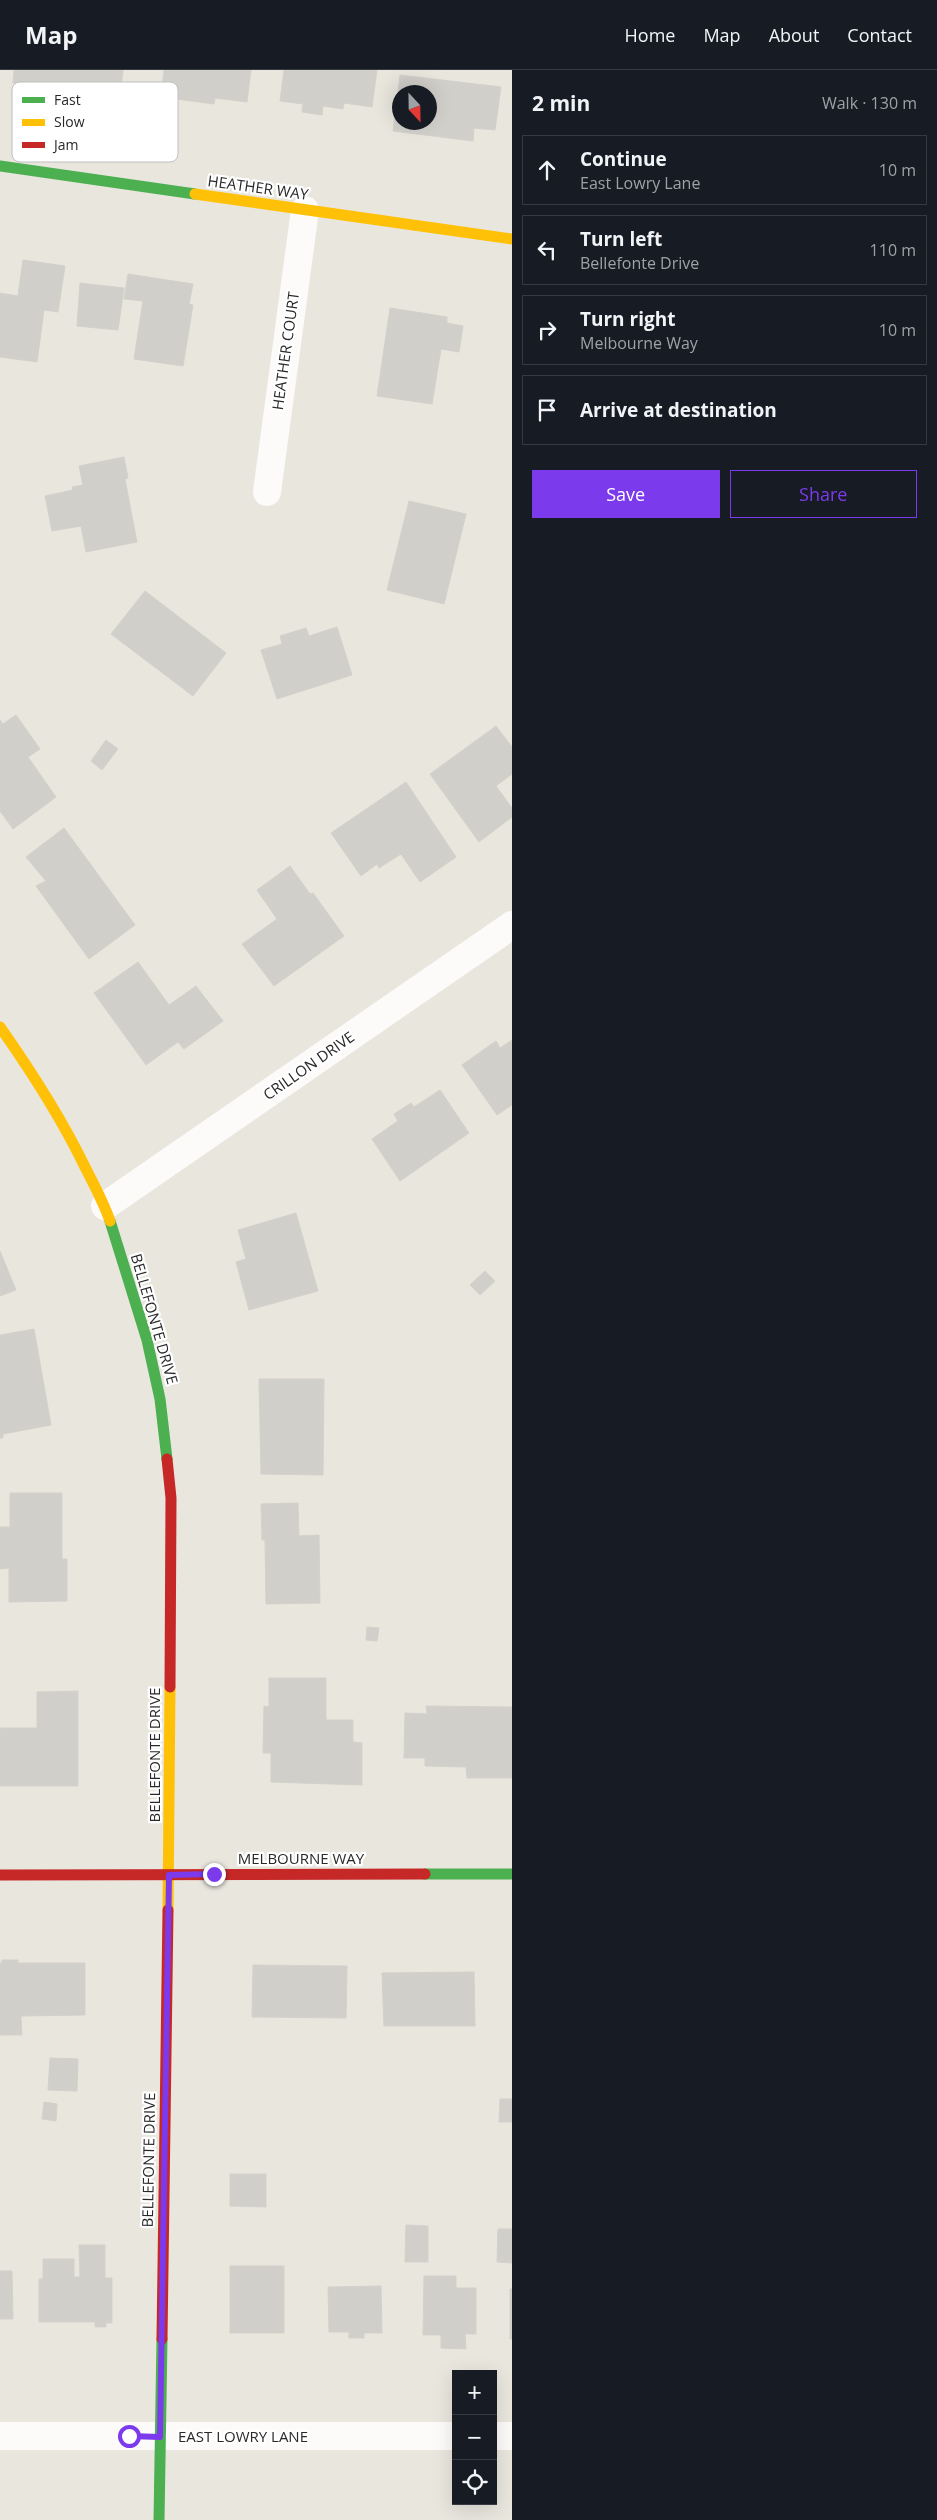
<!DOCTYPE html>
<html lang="en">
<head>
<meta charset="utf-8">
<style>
  body { margin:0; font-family:"Open Sans",sans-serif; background:#242831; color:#f1f3f6 }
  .controls { position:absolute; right:15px; bottom:15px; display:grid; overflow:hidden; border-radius:0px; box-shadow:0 5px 20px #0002 }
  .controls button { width:45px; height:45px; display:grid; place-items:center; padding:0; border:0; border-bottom:1px solid #363941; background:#171b24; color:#f1f3f6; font:25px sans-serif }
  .compass { position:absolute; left:392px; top:15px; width:45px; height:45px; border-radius:50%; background:#171b24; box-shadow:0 5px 20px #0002; rotate:158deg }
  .stop { position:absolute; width:15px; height:15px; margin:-11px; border:4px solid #7c3aed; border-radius:50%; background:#fff }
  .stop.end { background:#7c3aed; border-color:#fff; box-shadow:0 1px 5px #0008 }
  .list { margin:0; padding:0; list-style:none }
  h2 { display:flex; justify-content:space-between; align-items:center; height:65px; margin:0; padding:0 20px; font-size:21px }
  h2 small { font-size:16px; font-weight:400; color:#9ea1a6 }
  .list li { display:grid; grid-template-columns:32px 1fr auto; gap:15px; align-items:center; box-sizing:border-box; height:70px; margin:0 10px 10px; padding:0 10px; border:1px solid #363941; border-radius:0px }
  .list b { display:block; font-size:19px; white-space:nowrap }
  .list p { margin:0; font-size:16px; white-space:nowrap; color:#9ea1a6 }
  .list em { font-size:16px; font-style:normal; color:#9ea1a6 }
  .actions { display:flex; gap:10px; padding:15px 20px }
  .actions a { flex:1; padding:11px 0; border:1px solid #7c3aed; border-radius:0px; text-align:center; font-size:18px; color:#7c3aed }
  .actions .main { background:#7c3aed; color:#fff }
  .icon { flex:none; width:28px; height:28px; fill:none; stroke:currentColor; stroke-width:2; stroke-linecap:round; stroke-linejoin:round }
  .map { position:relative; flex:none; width:512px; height:2450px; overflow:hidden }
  header { display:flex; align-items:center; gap:30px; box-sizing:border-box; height:70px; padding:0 25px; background:#171b24; border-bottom:1px solid #363941 }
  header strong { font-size:24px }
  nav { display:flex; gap:28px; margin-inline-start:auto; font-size:18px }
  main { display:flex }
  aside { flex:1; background:#171b24 }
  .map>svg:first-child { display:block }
  .building { fill:#d1cfca; stroke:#d4d1cb; fill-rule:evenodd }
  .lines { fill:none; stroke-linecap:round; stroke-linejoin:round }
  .street { stroke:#fcfbfa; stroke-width:28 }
  .fast { stroke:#4caf50; stroke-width:11 }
  .slow { stroke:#ffc107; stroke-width:11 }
  .jam { stroke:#c62828; stroke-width:11 }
  .route { stroke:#7c3aed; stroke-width:6 }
  .labels { text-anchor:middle; stroke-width:4.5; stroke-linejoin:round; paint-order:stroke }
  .street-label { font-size:15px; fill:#292929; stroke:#fff }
  .key { fill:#fff; stroke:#bfbfbf; stroke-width:1 }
  .key-label { font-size:14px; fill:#292929 }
</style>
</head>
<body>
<header>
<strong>Map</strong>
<nav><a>Home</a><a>Map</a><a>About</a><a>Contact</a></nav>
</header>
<main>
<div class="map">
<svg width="512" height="2450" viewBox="0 0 512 2450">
  <rect width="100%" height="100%" fill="#e9e6de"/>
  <!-- building -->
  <path class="building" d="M 14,0 L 123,0 L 120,27 L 13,13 Z
    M 164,0 L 251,0 L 247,32 L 215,28 L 214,34 L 161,27 Z
    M 284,0 L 377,0 L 372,37 L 344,33 L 343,39 L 323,36 L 322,45 L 302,42 L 303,34 L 280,31 Z
    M 400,5 L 501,17 L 495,60 L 474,58 L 473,71 L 393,61 ZM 400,22 L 430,22 L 430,52 L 400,52 Z
    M 23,190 L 65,196 L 58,242 L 44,240 L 37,292 L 0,287 L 0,223 L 18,226 Z
    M 128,204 L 193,214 L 189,234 L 193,235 L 183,296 L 134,289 L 143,231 L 124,229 Z
    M 80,213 L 124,218 L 118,260 L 77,256 Z
    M 390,238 L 447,247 L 447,253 L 463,256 L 459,282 L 441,279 L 432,334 L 377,326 Z
    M 124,387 L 128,408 L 125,409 L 137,472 L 86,482 L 81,456 L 52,461 L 45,426 L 73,420 L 72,417 L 83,415 L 79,396 Z
    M 409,431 L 466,444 L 444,534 L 387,520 Z
    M 145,521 L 226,583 L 193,626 L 111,564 Z
    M 337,557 L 352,605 L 277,629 L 261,580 L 282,574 L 280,566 L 306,558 L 309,566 Z
    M 16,645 L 40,679 L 28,687 L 56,727 L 13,759 L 0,741 L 0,650 L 3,654 Z
    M 496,656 L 512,677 L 512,704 L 496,716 L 512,738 L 512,747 L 479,772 L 430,704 Z
    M 106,670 L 118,679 L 102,700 L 91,691 Z
    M 406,712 L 456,787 L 420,812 L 401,784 L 379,798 L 377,794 L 361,806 L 331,763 Z
    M 64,758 L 135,855 L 89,889 L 36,816 L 46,811 L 26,787 Z
    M 290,796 L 310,824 L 313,823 L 344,866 L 274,916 L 242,874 L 277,849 L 257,820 Z
    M 138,892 L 169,935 L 196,916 L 223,951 L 184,979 L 178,972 L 146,995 L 94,923 Z
    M 512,970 L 512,1035 L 497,1045 L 462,995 L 496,971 L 500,978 Z
    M 440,1020 L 469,1063 L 400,1111 L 372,1069 L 398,1051 L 394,1044 L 411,1033 L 414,1037 Z
    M 296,1143 L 318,1221 L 249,1240 L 236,1192 L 246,1189 L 238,1160 Z
    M 0,1181 L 16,1220 L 0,1226 Z
    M 485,1201 L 495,1211 L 480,1225 L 470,1215 Z
    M 34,1259 L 51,1355 L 3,1364 L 3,1368 L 0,1368 L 0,1265 Z
    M 259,1309 L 324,1309 L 323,1405 L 261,1404 Z
    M 10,1423 L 62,1423 L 62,1489 L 67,1489 L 67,1531 L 9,1532 L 9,1498 L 0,1499 L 0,1457 L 10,1457 Z
    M 298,1433 L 299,1466 L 319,1465 L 320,1533 L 266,1534 L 265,1470 L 262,1470 L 261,1434 Z
    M 367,1557 L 379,1558 L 377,1571 L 366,1570 Z
    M 269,1608 L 326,1608 L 326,1650 L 353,1650 L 353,1672 L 362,1673 L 362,1715 L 271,1712 L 271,1683 L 263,1683 L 264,1636 L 269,1637 Z
    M 78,1621 L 78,1716 L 0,1716 L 0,1658 L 37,1658 L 37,1622 Z
    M 426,1636 L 512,1637 L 512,1708 L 467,1708 L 466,1697 L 425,1696 L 425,1688 L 404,1688 L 405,1643 L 427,1644 Z
    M 2,1890 L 18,1890 L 18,1893 L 85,1893 L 85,1945 L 21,1946 L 22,1965 L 0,1965 L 0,1893 L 2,1893 Z
    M 253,1895 L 347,1896 L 346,1948 L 252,1947 Z
    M 474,1902 L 475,1956 L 384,1956 L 382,1903 Z
    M 50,1988 L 78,1989 L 77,2021 L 48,2020 Z
    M 500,2029 L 512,2029 L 512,2052 L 499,2052 Z
    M 44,2032 L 57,2034 L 56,2051 L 42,2049 Z
    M 230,2104 L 266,2104 L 266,2137 L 230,2136 Z
    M 406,2155 L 428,2156 L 428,2192 L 405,2192 Z
    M 498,2159 L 512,2159 L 512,2193 L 497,2192 Z
    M 79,2175 L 105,2175 L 105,2208 L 112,2208 L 112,2253 L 106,2253 L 106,2257 L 95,2257 L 95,2252 L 39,2252 L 39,2209 L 43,2209 L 43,2189 L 74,2189 L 74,2207 L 80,2207 Z
    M 230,2196 L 284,2196 L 284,2263 L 230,2263 Z
    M 0,2201 L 12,2201 L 13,2249 L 0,2249 Z
    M 424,2206 L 456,2206 L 456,2218 L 476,2218 L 476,2264 L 465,2264 L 466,2279 L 441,2278 L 441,2265 L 423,2265 Z
    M 381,2216 L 382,2263 L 364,2263 L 364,2268 L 349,2268 L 349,2262 L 329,2262 L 328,2217 Z
    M 510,2219 L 512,2219 L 512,2269 L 510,2269 Z"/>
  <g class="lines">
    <!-- street -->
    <path class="street" d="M 267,422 L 305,140
      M 105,1136 L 512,855
      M 0,2366 L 456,2366
      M 493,2366 L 512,2366"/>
    <!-- fast -->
    <path class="fast" d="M 0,96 L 195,124
      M 110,1151 L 147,1270 L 160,1329 L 167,1389
      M 425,1804 L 512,1804
      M 159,2450 L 162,2269"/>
    <!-- slow -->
    <path class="slow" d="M 195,124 L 512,169
      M 0,957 C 31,1001 60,1046 84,1095 C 93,1113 103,1131 110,1151
      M 168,1840 L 170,1617"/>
    <!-- jam -->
    <path class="jam" d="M 167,1389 L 171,1428 L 170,1617
      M 0,1805 L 425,1804
      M 162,2269 L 168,1840"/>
  </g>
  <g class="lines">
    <!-- route -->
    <path class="route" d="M 129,2366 L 160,2367 L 169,1805 L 214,1804"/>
  </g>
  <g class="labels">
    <!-- street labels -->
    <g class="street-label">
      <text transform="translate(258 118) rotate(8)" y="5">HEATHER WAY</text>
      <text transform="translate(286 281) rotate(-82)" y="5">HEATHER COURT</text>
      <text transform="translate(309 996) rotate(-35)" y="5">CRILLON DRIVE</text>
      <text transform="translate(154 1249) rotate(74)" y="5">BELLEFONTE DRIVE</text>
      <text transform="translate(155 1685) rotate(-90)" y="5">BELLEFONTE DRIVE</text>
      <text x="301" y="1794">MELBOURNE WAY</text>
      <text transform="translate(149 2090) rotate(-89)" y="5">BELLEFONTE DRIVE</text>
      <text x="243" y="2372">EAST LOWRY LANE</text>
    </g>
  </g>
  <!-- legend -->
  <rect x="12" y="12" width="166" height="80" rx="8" class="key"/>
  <rect x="22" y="27" width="23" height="6" fill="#4caf50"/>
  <rect x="22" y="49" width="23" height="7" fill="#ffc107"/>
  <rect x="22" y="72" width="23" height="6" fill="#c62828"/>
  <g class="key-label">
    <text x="54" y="35">Fast</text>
    <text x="54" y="57">Slow</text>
    <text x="54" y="80">Jam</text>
  </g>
</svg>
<div class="controls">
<button>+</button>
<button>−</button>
<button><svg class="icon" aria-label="locate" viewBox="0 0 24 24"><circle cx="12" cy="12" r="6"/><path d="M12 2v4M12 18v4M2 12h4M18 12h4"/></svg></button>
</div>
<svg class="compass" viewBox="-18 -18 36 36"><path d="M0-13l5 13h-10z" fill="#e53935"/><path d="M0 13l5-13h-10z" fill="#9ea1a6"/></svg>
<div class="stop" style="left:129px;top:2366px"></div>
<div class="stop end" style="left:214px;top:1804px"></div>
</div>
<aside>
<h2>2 min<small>Walk · 130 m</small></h2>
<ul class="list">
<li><svg class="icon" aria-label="ahead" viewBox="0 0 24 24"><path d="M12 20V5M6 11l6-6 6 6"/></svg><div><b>Continue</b><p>East Lowry Lane</p></div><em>10 m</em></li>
<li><svg class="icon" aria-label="left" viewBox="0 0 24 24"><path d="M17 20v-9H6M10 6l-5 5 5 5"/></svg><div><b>Turn left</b><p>Bellefonte Drive</p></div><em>110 m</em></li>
<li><svg class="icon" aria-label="right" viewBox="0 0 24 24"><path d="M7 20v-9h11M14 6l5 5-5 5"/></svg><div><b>Turn right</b><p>Melbourne Way</p></div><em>10 m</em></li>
<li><svg class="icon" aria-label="arrive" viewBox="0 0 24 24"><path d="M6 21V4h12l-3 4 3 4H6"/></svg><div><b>Arrive at destination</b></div></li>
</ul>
<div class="actions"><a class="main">Save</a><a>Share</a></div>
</aside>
</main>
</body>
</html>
